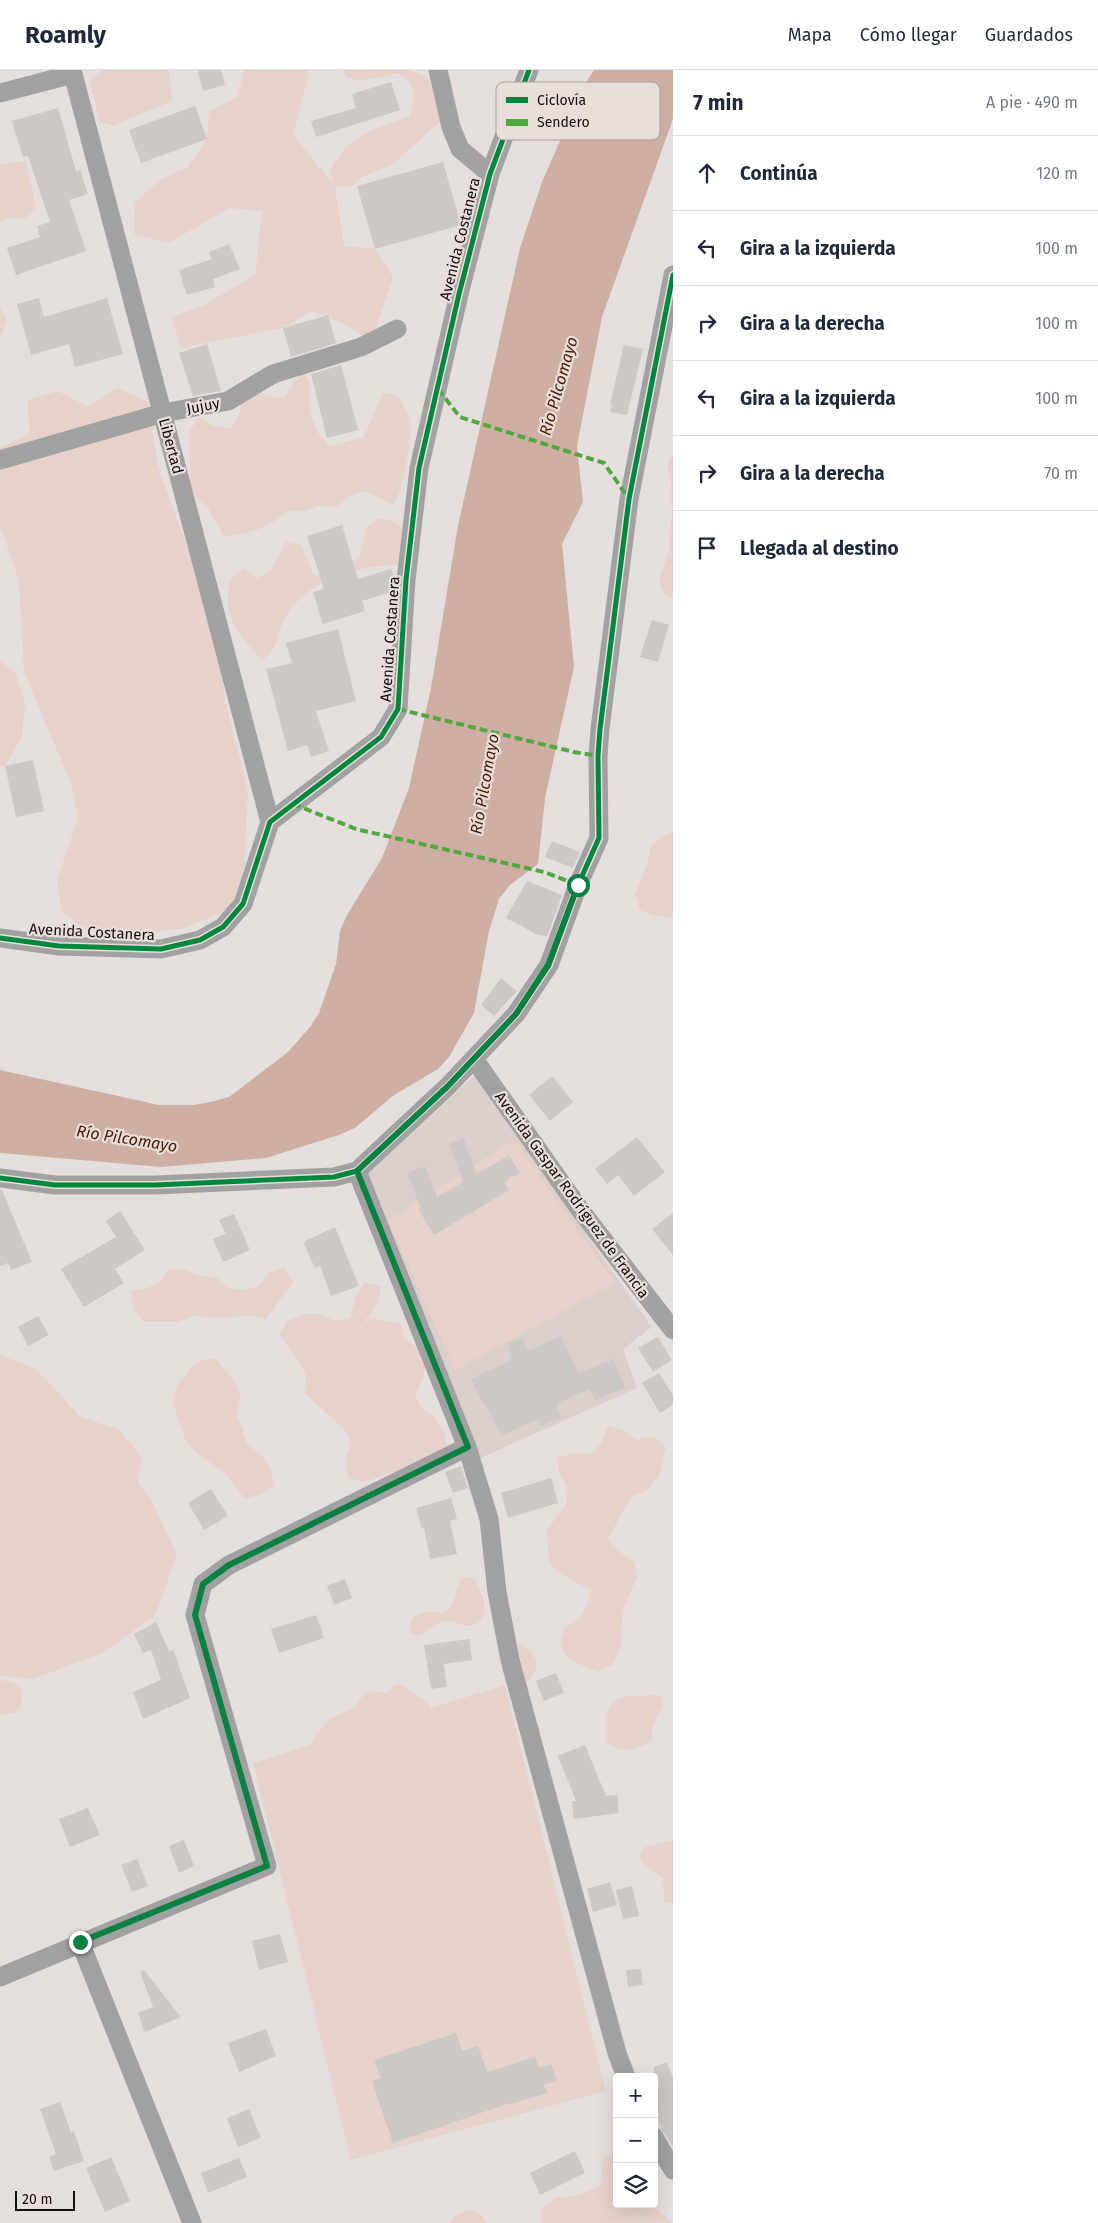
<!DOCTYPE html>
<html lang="es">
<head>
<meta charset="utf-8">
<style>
  body { margin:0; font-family:"Fira Sans",sans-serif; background:#f6f6f7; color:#1f2937 }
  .controls { position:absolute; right:15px; bottom:15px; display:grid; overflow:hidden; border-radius:5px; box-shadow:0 5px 20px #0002 }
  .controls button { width:45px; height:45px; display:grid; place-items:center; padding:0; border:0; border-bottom:1px solid #e0e1e3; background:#fff; color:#1f2937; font:25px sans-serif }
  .scale { position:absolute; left:15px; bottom:12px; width:60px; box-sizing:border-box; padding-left:5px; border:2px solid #110e0d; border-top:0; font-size:14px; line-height:18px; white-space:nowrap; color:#110e0d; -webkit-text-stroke:4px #e7deda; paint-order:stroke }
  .stop { position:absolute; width:15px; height:15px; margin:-11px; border:4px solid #0b8043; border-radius:50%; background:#fff }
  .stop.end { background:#0b8043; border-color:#fff; box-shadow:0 1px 5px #0008 }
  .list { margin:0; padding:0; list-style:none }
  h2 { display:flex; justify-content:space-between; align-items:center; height:65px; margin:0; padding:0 20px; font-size:21px }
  h2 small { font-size:16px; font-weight:400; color:#747a83 }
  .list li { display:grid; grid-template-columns:32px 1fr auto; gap:15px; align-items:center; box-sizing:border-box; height:75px; padding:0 20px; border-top:1px solid #e0e1e3 }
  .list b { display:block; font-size:19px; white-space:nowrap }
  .list em { font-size:16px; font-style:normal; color:#747a83 }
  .icon { flex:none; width:28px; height:28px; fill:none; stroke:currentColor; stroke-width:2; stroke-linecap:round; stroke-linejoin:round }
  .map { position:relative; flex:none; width:673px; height:2153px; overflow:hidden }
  header { display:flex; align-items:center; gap:30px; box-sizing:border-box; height:70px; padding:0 25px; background:#fff; border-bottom:1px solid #e0e1e3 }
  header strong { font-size:24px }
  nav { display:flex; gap:28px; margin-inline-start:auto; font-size:18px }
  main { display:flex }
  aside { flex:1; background:#fff }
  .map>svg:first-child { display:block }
  .built { fill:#dbcfcb }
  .green { fill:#e6d2cb }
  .water { fill:#ceaea2 }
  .building { fill:#ccc8c6 }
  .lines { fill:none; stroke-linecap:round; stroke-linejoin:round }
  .minor { stroke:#a1a1a1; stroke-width:19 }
  .quiet { stroke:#51a841; stroke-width:4; stroke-dasharray:8 4; stroke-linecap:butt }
  .cycleway-casing { stroke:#e7deda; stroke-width:8 }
  .cycleway { stroke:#00873e; stroke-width:5 }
  .route { stroke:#0b8043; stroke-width:6 }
  .labels { text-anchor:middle; stroke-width:4.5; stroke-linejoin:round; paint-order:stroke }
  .street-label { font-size:15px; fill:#110e0d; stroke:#e7deda }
  .water-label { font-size:16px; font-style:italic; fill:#4e1801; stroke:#e7deda }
  .key { fill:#e7deda; stroke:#a7a09c; stroke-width:1 }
  .key-label { font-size:14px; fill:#110e0d }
</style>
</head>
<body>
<header>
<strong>Roamly</strong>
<nav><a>Mapa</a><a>Cómo llegar</a><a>Guardados</a></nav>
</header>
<main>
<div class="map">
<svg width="673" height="2153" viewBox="0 0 673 2153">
  <rect width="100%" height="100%" fill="#e4dfdd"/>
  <!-- built -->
  <path class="built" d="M 474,1006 L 652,1257 L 623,1279 L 637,1318 L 478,1389 L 366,1106 Z"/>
  <!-- green -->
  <path class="green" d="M 103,0 L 169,0 L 172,30 C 153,42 133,44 115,56 L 100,52 L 89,11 Z
    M 244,0 L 310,0 L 293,65 L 334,115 L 330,100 C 336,91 343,78 352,72 C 369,58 391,55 410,45 C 417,24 416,17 399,3 L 362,11 L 347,8 L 342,0 L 410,0 L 423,5 L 437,16 L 442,50 L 392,95 L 362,107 L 351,117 L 335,117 L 344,176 L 375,179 L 393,207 L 372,271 L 343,253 L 311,241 L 283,258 L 181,278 L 172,247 L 202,236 L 255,205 L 262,141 L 229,138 L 169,173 L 134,164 L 135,132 L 159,111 L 188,97 L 207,69 L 209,41 L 238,26 Z
    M 26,91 L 36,138 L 25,149 L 8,148 L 0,153 L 0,94 Z
    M 0,238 L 7,249 L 0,267 Z
    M 303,300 L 310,315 L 309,331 L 312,347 L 318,363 L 330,376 L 364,367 L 383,322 L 398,326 C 403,335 409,344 410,355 C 412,375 403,417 394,435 L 364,421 L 349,427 L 336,437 L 319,436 L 305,441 L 288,441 C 268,458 250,464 224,466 L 208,438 L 196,427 L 190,412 L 189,362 L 199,347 L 214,356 L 231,358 L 240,344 L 240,327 L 253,317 L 267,326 L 284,328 Z
    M 117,318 L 148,332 L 158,397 L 217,559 L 225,629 L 248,722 L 243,834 L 184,858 L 120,866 L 89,861 L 62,843 L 57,810 L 78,747 L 72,716 L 24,602 L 19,510 L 0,456 L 0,378 L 29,364 L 28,330 L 58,321 L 88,337 Z
    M 673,381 L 673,528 L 666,526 L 659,511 L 669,480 L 669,463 L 672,447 L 671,413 L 667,398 Z
    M 380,448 L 396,452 L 407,464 L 402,495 C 362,494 305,510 285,548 C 274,568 282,573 262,591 C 238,562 220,548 231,508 L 245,498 L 257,508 L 271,501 L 286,472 L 301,475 L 314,506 L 330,501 L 359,488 L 367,456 Z
    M 0,590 L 16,604 L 25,633 L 22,667 L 5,696 L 0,697 Z
    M 673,762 L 673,848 L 657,846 L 640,840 L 635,824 L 648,793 L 650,777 L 662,766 Z
    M 514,1070 L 615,1213 L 455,1300 L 388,1150 Z
    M 284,1198 L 293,1212 L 266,1249 L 250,1246 L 212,1248 L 195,1246 L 178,1252 L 144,1252 L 134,1240 L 131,1221 C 151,1218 158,1216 169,1199 L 185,1200 L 199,1206 L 216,1207 L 228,1218 L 244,1220 L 259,1216 L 269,1203 Z
    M 365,1212 L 381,1216 L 378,1232 L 361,1257 L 369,1249 L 401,1253 L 404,1267 C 429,1285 430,1298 415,1323 L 421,1338 L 434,1347 L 444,1361 L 447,1377 L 413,1410 L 398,1401 L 364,1412 L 348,1408 L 345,1391 L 351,1373 L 343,1358 L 304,1323 C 305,1318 306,1311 306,1306 C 304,1295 286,1276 279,1264 L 289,1250 L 304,1244 L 321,1244 L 335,1251 L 350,1248 L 356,1226 Z
    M 0,1285 L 36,1299 L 81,1347 L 120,1360 L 142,1388 L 138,1413 L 151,1429 L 177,1485 L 155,1546 L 102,1583 L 33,1609 L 0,1606 Z
    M 214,1288 L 235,1312 L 241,1327 L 237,1344 L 247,1374 L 262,1386 L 271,1399 L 274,1415 L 262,1424 L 245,1429 L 224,1402 L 196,1383 L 185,1369 L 173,1333 L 177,1316 L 196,1292 Z
    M 608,1356 L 625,1361 L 637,1370 L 653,1366 L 666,1378 C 658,1406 661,1416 631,1427 L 608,1469 L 619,1481 L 633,1491 L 637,1507 L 624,1537 L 620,1580 L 612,1595 L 598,1602 L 568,1589 L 560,1574 L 565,1558 C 583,1547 587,1540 591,1519 C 573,1512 562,1506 549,1493 L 547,1460 L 566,1434 L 568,1418 L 559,1404 L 558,1387 L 575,1383 L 591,1384 L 602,1372 Z
    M 463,1507 L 471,1507 C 479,1513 480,1521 483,1530 C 485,1537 485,1543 481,1549 C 469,1565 457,1548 442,1552 C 434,1554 427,1562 419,1565 L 411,1564 C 408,1539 427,1542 444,1543 C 459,1530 453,1520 463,1507 Z
    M 521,1574 L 530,1581 L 537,1591 C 536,1604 531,1610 520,1617 L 512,1575 Z
    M 0,1610 L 14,1612 L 22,1621 L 22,1634 L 14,1643 L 0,1645 Z
    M 400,1614 L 427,1632 L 431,1638 L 505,1615 L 606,2021 L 351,2090 L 253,1693 L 312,1674 L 315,1666 L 331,1648 L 354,1638 L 364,1624 L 370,1621 L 387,1623 L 392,1617 Z
    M 653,1624 L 661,1626 L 663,1634 L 652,1658 L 653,1668 C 640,1681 620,1685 607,1671 C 609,1649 600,1630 630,1626 C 639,1625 645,1628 653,1624 Z
    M 673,1770 L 673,1834 L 664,1832 L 663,1808 L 641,1792 L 640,1784 L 645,1777 Z
    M 613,2085 L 617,2087 L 617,2134 C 647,2134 650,2130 672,2153 L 543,2153 L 541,2145 L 543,2136 L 550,2134 L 556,2127 C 574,2128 587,2123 603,2113 L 601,2099 L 604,2086 Z
    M 472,2140 L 479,2144 L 488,2153 L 450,2153 C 456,2144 461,2141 472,2140 Z"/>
  <!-- water -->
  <path class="water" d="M 594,0 L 673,0 L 673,49 L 602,247 L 577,376 L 583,432 L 562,474 L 574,597 L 545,728 L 538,794 L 510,815 L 499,829 L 489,861 L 474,943 L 449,987 L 438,999 L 394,1025 L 355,1058 L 339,1065 L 266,1088 L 161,1097 L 0,1083 L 0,1000 L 159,1035 L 193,1035 L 211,1032 L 229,1027 L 288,982 L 310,957 L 319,943 L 336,894 L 340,861 L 347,845 L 382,788 L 409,718 L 431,618 L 458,456 L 520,178 L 542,112 L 584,16 Z"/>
  <!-- building -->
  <path class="building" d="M 198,0 L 221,0 L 225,15 L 203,21 Z
    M 391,12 L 400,40 L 316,67 L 311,51 L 356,38 L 352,24 Z
    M 195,36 L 207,69 L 141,93 L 129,60 Z
    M 58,38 L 76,101 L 80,100 L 88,124 L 69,130 L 86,181 L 16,205 L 7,178 L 40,167 L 37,156 L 50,152 L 28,86 L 23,87 L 12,51 Z
    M 443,92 L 461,155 L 375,179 L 357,116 Z
    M 229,174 L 240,199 L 213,209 L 215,217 L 187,225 L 179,200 L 212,189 L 209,182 Z
    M 39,228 L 44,247 L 107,228 L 123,284 L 75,297 L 69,274 L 31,285 L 17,234 Z
    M 328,245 L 336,273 L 291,287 L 283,258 Z
    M 207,274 L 221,321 L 193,326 L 179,283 Z
    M 624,275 L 643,279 L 627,345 L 610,342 L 612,335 L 610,334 Z
    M 341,295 L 358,360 L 327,368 L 311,304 Z
    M 342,455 L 358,509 L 391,499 L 395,510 L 394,521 L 362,531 L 365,541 L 323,554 L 313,522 L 324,519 L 307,466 Z
    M 652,550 L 669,555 L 658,592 L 640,587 Z
    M 338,559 L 356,631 L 316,641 L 329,681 L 311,687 L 307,675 L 288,681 L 266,599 L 292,593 L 286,573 Z
    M 33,690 L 44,741 L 16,747 L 5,696 Z
    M 552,771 L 580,782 L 573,798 L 545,787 Z
    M 527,811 L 562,825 L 547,867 L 539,864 L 538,865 L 506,848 Z
    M 501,908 L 517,921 L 494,946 L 481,935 Z
    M 552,1006 L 573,1032 L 550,1051 L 529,1025 Z
    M 637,1067 L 665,1102 L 634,1126 L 618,1105 L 607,1114 L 595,1099 Z
    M 464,1068 L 476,1104 L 509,1085 L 520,1103 L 504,1112 L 509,1120 L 434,1165 L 418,1139 L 421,1138 L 407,1103 L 425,1096 L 437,1127 L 463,1112 L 449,1073 Z
    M 0,1119 L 2,1120 L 32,1192 L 11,1200 L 8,1193 L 0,1196 Z
    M 120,1141 L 145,1180 L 115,1199 L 124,1213 L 84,1237 L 61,1199 L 116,1167 L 106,1151 Z
    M 673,1143 L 673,1185 L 652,1159 Z
    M 234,1144 L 250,1180 L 223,1192 L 213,1169 L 226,1164 L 219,1150 Z
    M 335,1157 L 359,1216 L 331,1226 L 320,1196 L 315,1198 L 303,1172 Z
    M 38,1246 L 49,1265 L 28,1276 L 18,1257 Z
    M 561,1266 L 578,1303 L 614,1289 L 625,1318 L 595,1330 L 590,1319 L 556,1334 L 561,1348 L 541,1356 L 538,1349 L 501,1366 L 485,1333 L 483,1334 L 471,1309 L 510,1291 L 509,1287 L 511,1286 L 507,1273 L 523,1268 L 528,1281 Z
    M 658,1267 L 672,1290 L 653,1302 L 638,1278 Z
    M 659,1303 L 673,1325 L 673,1335 L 660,1343 L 642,1313 Z
    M 461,1396 L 468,1418 L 453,1423 L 445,1402 Z
    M 551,1408 L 558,1433 L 508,1448 L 501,1423 Z
    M 211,1419 L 228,1446 L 204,1460 L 188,1433 Z
    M 451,1428 L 457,1449 L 450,1451 L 457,1484 L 430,1489 L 424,1458 L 422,1459 L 416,1438 Z
    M 345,1509 L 352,1528 L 334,1535 L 327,1516 Z
    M 316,1545 L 324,1568 L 279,1583 L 271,1559 Z
    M 156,1552 L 169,1581 L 173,1580 L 190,1628 L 143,1649 L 133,1622 L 161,1610 L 151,1580 L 143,1583 L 134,1564 Z
    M 469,1569 L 472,1590 L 444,1594 L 447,1617 L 431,1619 L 424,1575 Z
    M 556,1603 L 564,1623 L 544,1631 L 536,1611 Z
    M 585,1675 L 606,1726 L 617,1725 L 619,1743 L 574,1749 L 572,1731 L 576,1731 L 558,1686 Z
    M 88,1738 L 100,1765 L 70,1777 L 59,1749 Z
    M 184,1770 L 194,1796 L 179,1803 L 169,1776 Z
    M 137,1789 L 148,1816 L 132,1822 L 121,1795 Z
    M 610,1812 L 617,1835 L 593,1842 L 587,1819 Z
    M 632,1816 L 639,1846 L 623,1849 L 616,1820 Z
    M 280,1864 L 288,1892 L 259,1900 L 252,1871 Z
    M 641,1899 L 643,1915 L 628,1917 L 626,1900 Z
    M 144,1900 L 181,1947 L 145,1962 L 138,1943 L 153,1937 L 140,1902 Z
    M 266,1959 L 276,1986 L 239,2002 L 228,1973 Z
    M 456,1963 L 462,1981 L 478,1976 L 487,2002 L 535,1987 L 539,1998 L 551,1994 L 557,2010 L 544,2015 L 547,2023 L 511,2034 L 510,2033 L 393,2073 L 372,2011 L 381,2008 L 374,1990 Z
    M 667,1992 L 673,2008 L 673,2077 L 662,2060 L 654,2040 L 654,1997 Z
    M 60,2032 L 71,2062 L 74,2061 L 84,2091 L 54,2101 L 49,2087 L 56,2084 L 40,2039 Z
    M 249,2039 L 261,2068 L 238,2077 L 227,2048 Z
    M 575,2081 L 585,2103 L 540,2125 L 530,2103 Z
    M 111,2087 L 130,2131 L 105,2142 L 86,2098 Z
    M 239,2088 L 247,2107 L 208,2123 L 201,2103 Z"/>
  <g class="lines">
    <!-- minor -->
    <path class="minor" d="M 72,0 L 270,752
      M 438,0 L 451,57 L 460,79 L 490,104
      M 0,23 L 73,4
      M 0,390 L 163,343 L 228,331 L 273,304 L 361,277 L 397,259
      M 0,868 L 59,876 L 161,879 L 200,870 L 223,857 L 243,834 L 270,752 L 381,667 L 398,639 L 406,510 L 419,398 L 459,224 L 490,104 L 529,0
      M 474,989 L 581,1141 L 673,1260
      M 357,1101 L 467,1377 L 489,1449 L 497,1522 L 510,1590 L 617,1983 L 626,2007
      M 0,1108 L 55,1115 L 155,1115 L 334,1107 L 357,1101 L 448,1016 L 516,944 L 549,895 L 578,815 L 599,768 L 598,686 L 600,659 L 629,429 L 673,205
      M 80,1872 L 192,2153
      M 0,1907 L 267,1796 L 195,1545 L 203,1514 L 229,1495 L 467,1377
      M 654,2067 L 673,2100"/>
    <!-- quiet -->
    <path class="quiet" d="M 438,319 L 460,347 L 604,393 L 629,429
      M 398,639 L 574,682 L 598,686
      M 293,734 L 356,759 L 544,802 L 578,815"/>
    <!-- cycleway casing -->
    <g class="cycleway-casing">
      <path id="cycleway" d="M 0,868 L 59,876 L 161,879 L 200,870 L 223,857 L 243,834 L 270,752 L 381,667 L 398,639 L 406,510 L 419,398 L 459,224 L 490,104 L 529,0
        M 0,1108 L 55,1115 L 155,1115 L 334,1107 L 357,1101 L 448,1016 L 516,944 L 549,895 L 578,815 L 599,768 L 598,686 L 600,659 L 629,429 L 673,205"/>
    </g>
    <!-- cycleway -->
    <use href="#cycleway" class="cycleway"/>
  </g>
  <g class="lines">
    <!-- route -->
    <path class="route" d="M 80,1872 L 267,1796 L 195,1545 L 203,1514 L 229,1495 L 468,1377 L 357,1101 L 448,1016 L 516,944 L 548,895 L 578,815"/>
  </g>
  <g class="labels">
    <!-- street labels -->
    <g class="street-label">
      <text transform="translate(460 169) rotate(-76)" y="5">Avenida Costanera</text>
      <text transform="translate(203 336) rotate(-11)" y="5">Jujuy</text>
      <text transform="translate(171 376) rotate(75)" y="5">Libertad</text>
      <text transform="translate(390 569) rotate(-86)" y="5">Avenida Costanera</text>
      <text transform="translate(92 862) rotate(3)" y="5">Avenida Costanera</text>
      <text transform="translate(572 1125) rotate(54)" y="5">Avenida Gaspar Rodríguez de Francia</text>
    </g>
    <!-- water labels -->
    <g class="water-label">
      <text transform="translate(558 316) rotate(-74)" y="6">Río Pilcomayo</text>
      <text transform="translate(484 714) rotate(-80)" y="6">Río Pilcomayo</text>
      <text transform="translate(127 1068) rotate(9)" y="6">Río Pilcomayo</text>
    </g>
  </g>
  <!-- legend -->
  <rect x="496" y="12" width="164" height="58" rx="8" class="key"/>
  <rect x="506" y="27" width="22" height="6" fill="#00873e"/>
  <rect x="506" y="49" width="22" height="7" fill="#51a841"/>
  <g class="key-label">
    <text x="537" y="35">Ciclovía</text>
    <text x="537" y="57">Sendero</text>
  </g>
</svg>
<div class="controls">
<button>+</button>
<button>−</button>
<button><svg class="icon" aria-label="layers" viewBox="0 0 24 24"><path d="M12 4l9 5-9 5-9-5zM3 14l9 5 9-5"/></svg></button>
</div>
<div class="scale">20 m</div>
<div class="stop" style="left:578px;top:815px"></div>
<div class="stop end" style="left:80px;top:1872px"></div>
</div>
<aside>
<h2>7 min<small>A pie · 490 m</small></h2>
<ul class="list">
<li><svg class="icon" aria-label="ahead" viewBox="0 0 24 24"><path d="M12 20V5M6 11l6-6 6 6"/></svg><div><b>Continúa</b></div><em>120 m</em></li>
<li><svg class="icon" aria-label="left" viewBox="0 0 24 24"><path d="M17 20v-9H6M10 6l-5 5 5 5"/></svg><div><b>Gira a la izquierda</b></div><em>100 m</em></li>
<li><svg class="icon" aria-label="right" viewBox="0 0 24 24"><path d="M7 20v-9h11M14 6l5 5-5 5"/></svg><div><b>Gira a la derecha</b></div><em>100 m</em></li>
<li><svg class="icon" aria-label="left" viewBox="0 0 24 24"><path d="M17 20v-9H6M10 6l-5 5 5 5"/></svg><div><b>Gira a la izquierda</b></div><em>100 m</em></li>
<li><svg class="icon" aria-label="right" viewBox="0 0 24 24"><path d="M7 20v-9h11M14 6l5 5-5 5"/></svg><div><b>Gira a la derecha</b></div><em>70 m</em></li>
<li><svg class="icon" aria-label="arrive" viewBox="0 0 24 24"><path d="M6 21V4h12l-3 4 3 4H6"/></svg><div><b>Llegada al destino</b></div></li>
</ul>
</aside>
</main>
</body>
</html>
